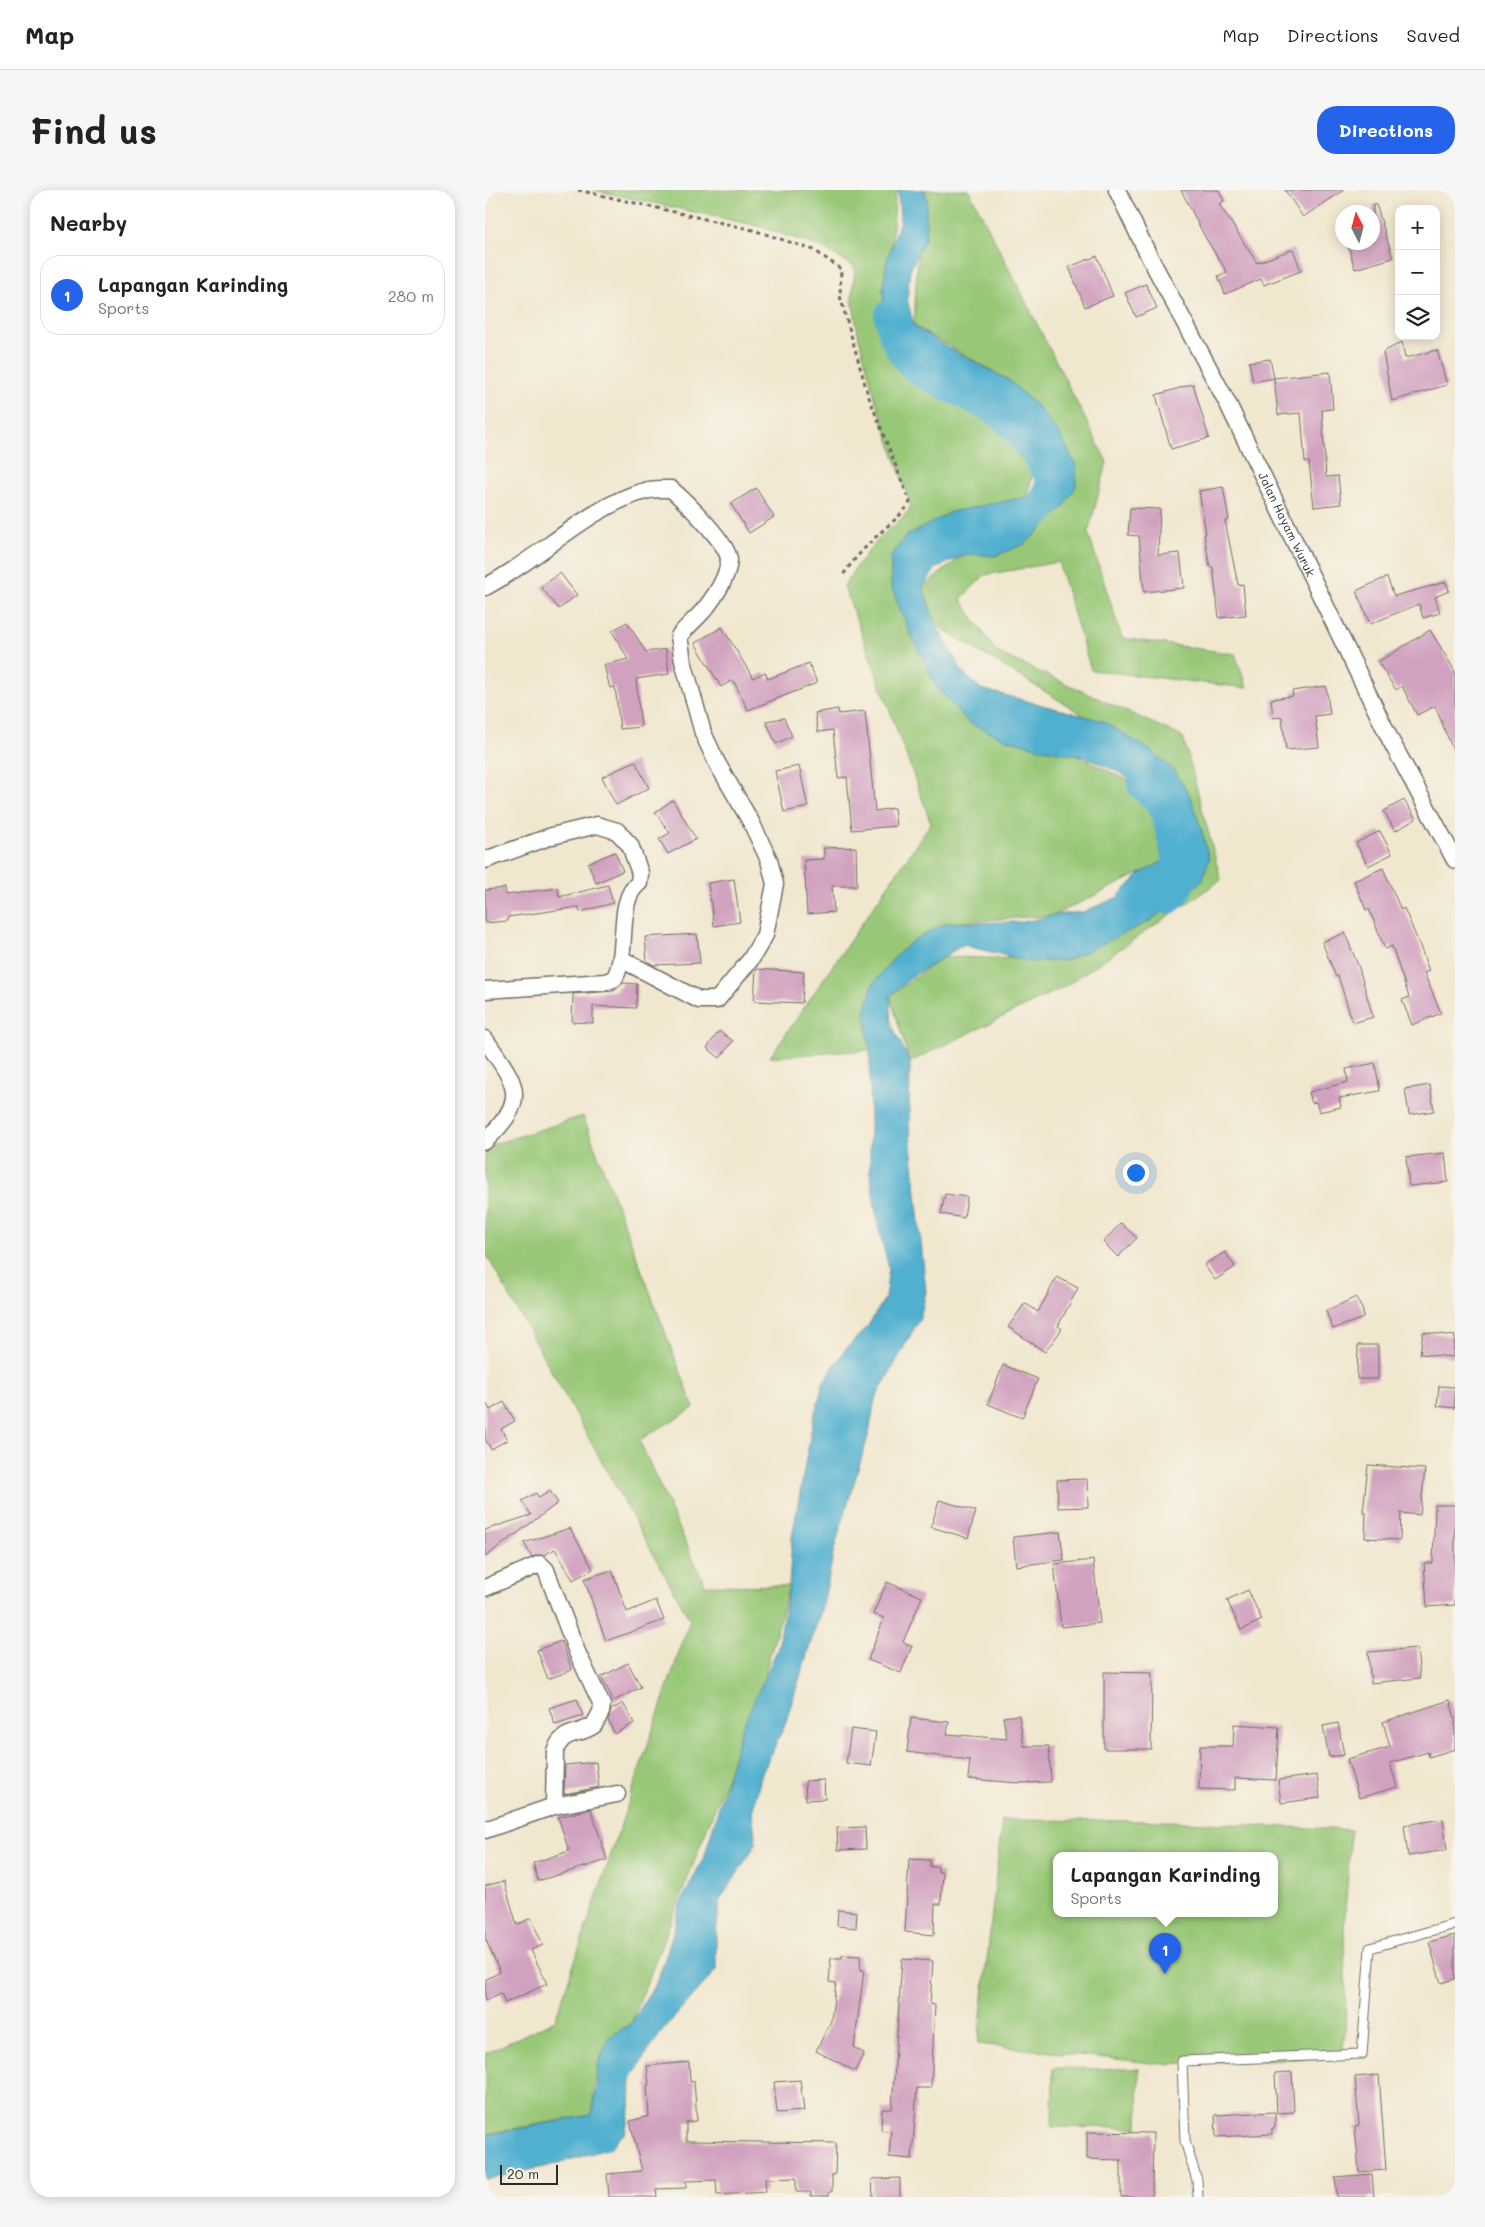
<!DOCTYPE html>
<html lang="en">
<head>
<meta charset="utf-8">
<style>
  body { margin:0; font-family:Mali,sans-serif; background:#f6f6f6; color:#222 }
  .controls { position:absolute; right:15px; top:15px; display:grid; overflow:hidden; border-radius:10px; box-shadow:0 2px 12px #0003 }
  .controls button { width:45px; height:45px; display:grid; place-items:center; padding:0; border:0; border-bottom:1px solid #e0e0e0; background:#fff; color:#222; font:25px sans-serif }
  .compass { position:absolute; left:850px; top:15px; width:45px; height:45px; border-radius:50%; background:#fff; box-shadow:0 2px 12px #0003; rotate:354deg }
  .scale { position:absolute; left:15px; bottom:12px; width:58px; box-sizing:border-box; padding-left:5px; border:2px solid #2b2b2b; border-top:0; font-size:14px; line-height:18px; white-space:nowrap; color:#2b2b2b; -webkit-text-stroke:4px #f7f3e8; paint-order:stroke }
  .you { position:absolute; left:650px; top:982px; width:18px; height:18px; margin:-12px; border:4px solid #fff; border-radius:50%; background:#1a73e8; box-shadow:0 0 0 8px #1a73e833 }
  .badge { display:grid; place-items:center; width:32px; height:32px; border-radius:50%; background:#2563eb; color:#fff; font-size:16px; font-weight:700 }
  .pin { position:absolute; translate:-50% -41px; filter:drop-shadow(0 1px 2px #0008) }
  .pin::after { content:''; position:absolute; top:26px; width:18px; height:15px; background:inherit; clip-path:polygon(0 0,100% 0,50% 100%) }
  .popup { position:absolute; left:568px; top:1662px; width:225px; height:65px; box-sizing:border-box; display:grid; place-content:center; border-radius:10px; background:#fff; filter:drop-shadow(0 1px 4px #0005); font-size:16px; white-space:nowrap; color:#767676 }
  .popup b { font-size:19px; color:#222 }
  .popup::after { content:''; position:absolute; left:50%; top:100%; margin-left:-10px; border:10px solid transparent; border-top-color:#fff }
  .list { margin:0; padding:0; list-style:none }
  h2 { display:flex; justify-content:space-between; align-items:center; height:65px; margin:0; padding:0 20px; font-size:21px }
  h2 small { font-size:16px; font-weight:400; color:#767676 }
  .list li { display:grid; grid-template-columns:32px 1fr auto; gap:15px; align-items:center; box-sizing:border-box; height:80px; margin:0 10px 10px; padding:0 10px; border:1px solid #e0e0e0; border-radius:20px }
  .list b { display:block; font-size:19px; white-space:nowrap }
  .list p { margin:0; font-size:16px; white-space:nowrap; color:#767676 }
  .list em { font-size:16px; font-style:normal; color:#767676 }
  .icon { flex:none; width:28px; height:28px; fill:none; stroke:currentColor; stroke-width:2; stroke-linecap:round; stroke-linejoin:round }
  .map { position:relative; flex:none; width:970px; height:2007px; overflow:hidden; border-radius:20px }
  header { display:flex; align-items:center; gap:30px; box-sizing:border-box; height:70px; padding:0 25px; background:#fff; border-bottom:1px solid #e0e0e0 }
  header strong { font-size:24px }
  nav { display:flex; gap:28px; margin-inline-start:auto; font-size:18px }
  .intro { display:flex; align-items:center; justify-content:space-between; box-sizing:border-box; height:120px; padding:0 30px }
  h1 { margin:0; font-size:35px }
  .button { padding:12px 22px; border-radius:20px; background:#2563eb; color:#fff; font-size:18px; font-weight:700 }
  main { display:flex; gap:30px; padding:0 30px }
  aside { flex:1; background:#fff; border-radius:20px; box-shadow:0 2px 12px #0003 }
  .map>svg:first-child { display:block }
  .green { fill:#98c877; stroke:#627a51; fill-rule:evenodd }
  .water { fill:#51b0d0; stroke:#3e6e7e }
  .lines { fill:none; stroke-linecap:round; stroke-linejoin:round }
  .river { stroke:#51b0d0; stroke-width:34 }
  .building { fill:#d1a2c0 }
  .lane-casing { stroke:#706d64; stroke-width:11 }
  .street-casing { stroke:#706d64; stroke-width:19 }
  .path { stroke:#706d64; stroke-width:3; stroke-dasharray:4 4; stroke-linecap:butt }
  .lane { stroke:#fff; stroke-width:9 }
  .street { stroke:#fff; stroke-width:16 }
  .labels { text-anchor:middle; stroke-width:5; stroke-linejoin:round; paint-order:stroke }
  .street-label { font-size:12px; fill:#2b2b2b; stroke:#f7f3e8 }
</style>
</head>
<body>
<header>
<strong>Map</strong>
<nav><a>Map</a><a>Directions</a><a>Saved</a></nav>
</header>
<div class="intro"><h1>Find us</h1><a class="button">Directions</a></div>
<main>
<aside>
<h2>Nearby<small></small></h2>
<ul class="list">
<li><span class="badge">1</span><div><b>Lapangan Karinding</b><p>Sports</p></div><em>280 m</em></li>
</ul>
</aside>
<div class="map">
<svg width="970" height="2007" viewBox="0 0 970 2007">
  <rect width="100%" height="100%" fill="#f7f3e8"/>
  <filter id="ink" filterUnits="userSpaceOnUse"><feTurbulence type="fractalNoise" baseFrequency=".02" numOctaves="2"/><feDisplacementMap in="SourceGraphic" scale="10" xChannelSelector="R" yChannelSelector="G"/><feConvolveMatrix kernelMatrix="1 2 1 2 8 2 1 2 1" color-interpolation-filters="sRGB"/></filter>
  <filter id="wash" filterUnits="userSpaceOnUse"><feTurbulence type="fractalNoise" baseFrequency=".0096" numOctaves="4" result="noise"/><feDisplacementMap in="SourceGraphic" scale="20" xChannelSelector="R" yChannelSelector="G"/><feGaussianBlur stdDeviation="1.12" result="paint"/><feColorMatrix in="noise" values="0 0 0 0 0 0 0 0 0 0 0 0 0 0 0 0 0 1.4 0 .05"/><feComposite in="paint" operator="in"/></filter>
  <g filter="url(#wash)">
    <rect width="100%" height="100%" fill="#f1e7cf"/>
    <!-- green -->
    <path class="green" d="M 109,0 L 411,0 L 400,133 L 530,235 L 553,262 L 542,307 L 466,322 L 406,397 L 452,498 L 661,599 L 678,672 L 570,725 L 461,733 L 409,768 L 385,860 L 285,867 L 446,633 L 359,396 C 369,378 382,362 397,346 C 408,335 419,330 426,316 L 391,211 L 374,148 L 367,109 L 370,77 L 336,57 L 273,36 Z
      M 436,0 L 484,0 L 622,272 L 603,343 L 637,448 L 750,464 L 762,498 L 606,480 L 573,372 L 500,385 L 476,409 L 511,462 L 698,547 L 736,690 L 579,797 L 425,872 L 405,806 L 458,767 L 583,770 L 717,690 L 690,581 L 451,435 L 438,397 L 591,276 L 525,191 L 429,136 Z
      M 98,926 L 209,1218 L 154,1250 L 220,1395 L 304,1396 L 275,1502 L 146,1834 L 113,1875 L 106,1925 L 0,1944 L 0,1864 L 70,1830 L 205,1430 L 0,1062 L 0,957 Z
      M 517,1630 L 681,1631 L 866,1640 L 859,1737 L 861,1831 L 857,1867 L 676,1874 L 493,1854 ZM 571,1665 L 789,1665 L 789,1723 L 571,1723 Z
      M 568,1878 L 654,1879 L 653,1938 L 567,1937 Z"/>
    <!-- water -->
    <path class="water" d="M 413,0 L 440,0 L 442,11 L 440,49 L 425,80 L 422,109 L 429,136 L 460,156 L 525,191 L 553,217 L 575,245 L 591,276 L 591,296 L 578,318 L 540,354 L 510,366 L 481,364 L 451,378 L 438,397 L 451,435 L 478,483 L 496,499 L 618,531 L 666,561 L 690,581 L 706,608 L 717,641 L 724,669 L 717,691 L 665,731 L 583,770 L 546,772 L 478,755 L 428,786 L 405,806 L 407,836 L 425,872 L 424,934 L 441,1102 L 435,1128 L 390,1209 L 384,1243 L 349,1359 L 339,1411 L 299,1537 L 277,1583 L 267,1622 L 271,1654 L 235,1710 L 231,1742 L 231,1780 L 179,1839 L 162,1862 L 146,1890 L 145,1919 L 140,1943 L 125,1958 L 63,1976 L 0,1990 L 0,1945 L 106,1925 L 112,1898 L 113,1875 L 124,1847 L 146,1834 L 173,1789 L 188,1744 L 195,1714 L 220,1665 L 256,1540 L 293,1458 L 304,1396 L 307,1348 L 328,1230 L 339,1191 L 360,1160 L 383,1136 L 400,1108 L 404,1078 L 393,1036 L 385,982 L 385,860 L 380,823 L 388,794 L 409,768 L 427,751 L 461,733 L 538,732 L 570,725 L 598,722 L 631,708 L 655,684 L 696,661 L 695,649 L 661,599 L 632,581 L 600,567 L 558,559 L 518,548 L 484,533 L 452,498 L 424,441 L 406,397 L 406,366 L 420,347 L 466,322 L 541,307 L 559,296 L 564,275 L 530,235 L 502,216 L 470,186 L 440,176 L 412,162 L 400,133 L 398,97 L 402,69 L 415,31 Z"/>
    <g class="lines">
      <!-- river -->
      <path class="river" d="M 406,126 C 417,186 454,186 499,212 C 505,215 513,219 519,224 C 538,241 555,265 568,287 L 564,306 L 554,319
        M 659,594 C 664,599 672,604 676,610 C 685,624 695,667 695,683 C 694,692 690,702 683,707"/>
    </g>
    <g id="blocks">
      <!-- building -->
      <path class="building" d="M 696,0 L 734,0 L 739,11 L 734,14 L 772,73 L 808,59 L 816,81 L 779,95 L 776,89 L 740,104 L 733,86 L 742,82 L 720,47 Z
        M 800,0 L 859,0 L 818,27 Z
        M 891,14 L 908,68 L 870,79 L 862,52 L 888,52 L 888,15 Z
        M 612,66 L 628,106 L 600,117 L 584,77 Z
        M 661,94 L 672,118 L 651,127 L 640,103 Z
        M 917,152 L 920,168 L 952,160 L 962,195 L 907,211 L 898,162 Z
        M 785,169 L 789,188 L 768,192 L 764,172 Z
        M 845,182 L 848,219 L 837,220 L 841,287 L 853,286 L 856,314 L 829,317 L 824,272 L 820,272 L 816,223 L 793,225 L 789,188 Z
        M 708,194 L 724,248 L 686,259 L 671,205 Z
        M 738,297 L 744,330 L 740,331 L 753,395 L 758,394 L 761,425 L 734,428 L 728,377 L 725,377 L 719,344 L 721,344 L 714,301 Z
        M 271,298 L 289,327 L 264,343 L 246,314 Z
        M 645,318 L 675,319 L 673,365 L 695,363 L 699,398 L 659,402 L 654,346 L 643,345 Z
        M 75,383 L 92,405 L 74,419 L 56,397 Z
        M 902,387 L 909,406 L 961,392 L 964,401 L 950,407 L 955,423 L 938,428 L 934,414 L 885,434 L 871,401 Z
        M 142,432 L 161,462 L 181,459 L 184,484 L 151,489 L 156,537 L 135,539 L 130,497 L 125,498 L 119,475 L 143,469 L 127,441 Z
        M 237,437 L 268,488 L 280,482 L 283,489 L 324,473 L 332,493 L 263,520 L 248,490 L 236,497 L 210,453 Z
        M 945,440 L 970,481 L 970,565 L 950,516 L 932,525 L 917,496 L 911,500 L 893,472 Z
        M 841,496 L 845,524 L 830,526 L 834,557 L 801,560 L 797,527 L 788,528 L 786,509 L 808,506 L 807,501 Z
        M 353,519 L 354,524 L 380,521 L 390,621 L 409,618 L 411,636 L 367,640 L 362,587 L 353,588 L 348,540 L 333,542 L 330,523 Z
        M 299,528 L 307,546 L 291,554 L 281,531 Z
        M 150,571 L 164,598 L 131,615 L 117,587 Z
        M 314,576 L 323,617 L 299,622 L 290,581 Z
        M 188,610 L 211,649 L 183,664 L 174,649 L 185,643 L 170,622 Z
        M 919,610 L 931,629 L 910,641 L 899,621 Z
        M 895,641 L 907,664 L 883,676 L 871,653 Z
        M 371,657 L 372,696 L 347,696 L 349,722 L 322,724 L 319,670 L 339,669 L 339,658 Z
        M 130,662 L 138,681 L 111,693 L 103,673 Z
        M 898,678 L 916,720 L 919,718 L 935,756 L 944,781 L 939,783 L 956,823 L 927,835 L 917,810 L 924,807 L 907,756 L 900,759 L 884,719 L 881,720 L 869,691 Z
        M 249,689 L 255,732 L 229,736 L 223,693 Z
        M 123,695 L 128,713 L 95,722 L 94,717 L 23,727 L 23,731 L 0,733 L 0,700 L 20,698 L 20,705 L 73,698 L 74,707 Z
        M 860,743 L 874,778 L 888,827 L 868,833 L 853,786 L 851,787 L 837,752 Z
        M 212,744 L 215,773 L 169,775 L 162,771 L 160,747 Z
        M 271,779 L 319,782 L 317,813 L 269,811 Z
        M 138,793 L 152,794 L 151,818 L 108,816 L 108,833 L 87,832 L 88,804 L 129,801 Z
        M 234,841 L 248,851 L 235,868 L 222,858 Z
        M 890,873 L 895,901 L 854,908 L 856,917 L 834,922 L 831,912 L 827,913 L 824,902 L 863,892 L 861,879 Z
        M 945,895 L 949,921 L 924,925 L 920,899 Z
        M 960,963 L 963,992 L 924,996 L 921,967 Z
        M 460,1004 L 482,1007 L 479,1028 L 456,1024 Z
        M 636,1033 L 652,1048 L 633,1067 L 618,1052 Z
        M 740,1062 L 750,1077 L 730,1090 L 719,1075 Z
        M 572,1087 L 593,1098 L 573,1136 L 577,1139 L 560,1162 L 523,1137 L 540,1113 L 553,1122 Z
        M 871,1107 L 878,1121 L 878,1128 L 848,1139 L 841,1121 Z
        M 938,1142 L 970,1146 L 968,1167 L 935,1164 Z
        M 873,1155 L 893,1155 L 893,1189 L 872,1189 Z
        M 518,1175 L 553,1189 L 537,1228 L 503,1214 Z
        M 954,1196 L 970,1197 L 970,1218 L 952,1216 Z
        M 0,1211 L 5,1220 L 19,1212 L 30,1231 L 16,1239 L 22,1250 L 6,1259 L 0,1249 Z
        M 883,1275 L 940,1279 L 935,1325 L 916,1323 L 915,1350 L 880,1348 L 881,1322 L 878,1322 Z
        M 602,1289 L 603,1317 L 573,1318 L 572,1290 Z
        M 65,1301 L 73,1313 L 0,1367 L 0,1340 L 46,1325 L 37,1311 L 51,1303 L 54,1308 Z
        M 454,1310 L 491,1321 L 483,1348 L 446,1337 Z
        M 950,1315 L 970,1315 L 970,1415 L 942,1417 L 939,1373 L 948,1373 Z
        M 85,1338 L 108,1379 L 88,1390 L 70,1359 L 59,1365 L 47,1367 L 39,1353 Z
        M 575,1342 L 579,1370 L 531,1376 L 528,1347 Z
        M 608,1370 L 615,1433 L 576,1437 L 569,1374 Z
        M 127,1380 L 142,1422 L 171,1410 L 179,1430 L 121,1451 L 99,1389 Z
        M 402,1392 L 437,1407 L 418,1452 L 427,1456 L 416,1483 L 383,1470 L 399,1428 L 388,1424 Z
        M 763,1400 L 777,1430 L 756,1440 L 742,1410 Z
        M 76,1451 L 87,1480 L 63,1489 L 52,1460 Z
        M 932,1458 L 935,1488 L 886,1493 L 883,1462 Z
        M 143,1473 L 156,1497 L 129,1511 L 116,1487 Z
        M 619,1482 L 667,1483 L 666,1559 L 619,1559 Z
        M 92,1509 L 98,1526 L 70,1535 L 64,1518 Z
        M 965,1510 L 970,1529 L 970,1559 L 944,1567 L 943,1562 L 905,1573 L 912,1597 L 874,1608 L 862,1569 L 905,1557 L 898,1532 Z
        M 138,1513 L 149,1533 L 130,1544 L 123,1530 L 126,1520 Z
        M 534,1525 L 539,1556 L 564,1556 L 566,1592 L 534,1593 L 483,1589 L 485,1570 L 422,1562 L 426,1528 L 464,1532 L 462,1544 L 522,1549 L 518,1527 Z
        M 853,1533 L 859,1565 L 844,1567 L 838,1536 Z
        M 749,1534 L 794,1537 L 791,1590 L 750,1588 L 750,1600 L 714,1599 L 715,1556 L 748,1556 Z
        M 366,1539 L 391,1542 L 386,1576 L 361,1573 Z
        M 111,1572 L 114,1597 L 79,1604 L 80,1575 Z
        M 832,1585 L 835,1608 L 796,1613 L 793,1590 Z
        M 339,1590 L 340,1609 L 321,1610 L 320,1591 Z
        M 106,1619 L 122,1670 L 53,1691 L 48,1673 L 84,1661 L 73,1627 Z
        M 958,1629 L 962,1660 L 923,1666 L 919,1635 Z
        M 380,1637 L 381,1659 L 353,1660 L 352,1638 Z
        M 424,1669 L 445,1670 L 445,1677 L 453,1677 L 453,1682 L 458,1682 L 456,1714 L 450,1714 L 449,1745 L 420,1742 Z
        M 19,1691 L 32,1735 L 46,1728 L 58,1755 L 46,1760 L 62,1794 L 20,1813 L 16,1803 L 0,1811 L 0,1790 L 15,1782 L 0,1748 L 0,1696 Z
        M 353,1720 L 372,1722 L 371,1738 L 352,1736 Z
        M 970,1745 L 970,1789 L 956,1793 L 944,1752 Z
        M 357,1765 L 375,1766 L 376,1780 L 379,1780 L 369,1858 L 379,1863 L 370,1881 L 331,1861 L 346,1831 L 351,1793 L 344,1792 L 346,1768 L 357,1768 Z
        M 417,1769 L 448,1771 L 445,1814 L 450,1815 L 446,1898 L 432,1898 L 427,1969 L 404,1967 L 406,1941 L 396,1940 L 397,1919 L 407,1919 Z
        M 204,1872 L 205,1892 L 209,1891 L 212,1931 L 201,1932 L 201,1951 L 351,1953 L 350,1985 L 347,1985 L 347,2002 L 344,2002 L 344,2006 L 326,2006 L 326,2002 L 311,2002 L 311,1988 L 280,1989 L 281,2002 L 232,2005 L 231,1990 L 201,1991 L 201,1998 L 171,1999 L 172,2007 L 124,2007 L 122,1984 L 157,1981 L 145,1931 L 164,1926 L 162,1895 L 164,1895 L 162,1876 Z
        M 807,1882 L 809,1922 L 792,1923 L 790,1883 Z
        M 894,1885 L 901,1980 L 874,1982 L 870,1936 L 874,1935 L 870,1887 Z
        M 315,1890 L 319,1921 L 292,1923 L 289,1892 Z
        M 790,1922 L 790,1938 L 787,1938 L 787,1944 L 731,1947 L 730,1925 Z
        M 602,1942 L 668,1943 L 667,2007 L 636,2007 L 636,1970 L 602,1969 Z
        M 887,1984 L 889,2007 L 852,2007 L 850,1987 Z
        M 415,1988 L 415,2007 L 388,2007 L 387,1989 Z"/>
    </g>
  </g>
  <g filter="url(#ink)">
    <use href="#blocks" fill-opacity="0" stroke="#706d64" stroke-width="1"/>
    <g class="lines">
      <!-- lane casing -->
      <g class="lane-casing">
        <path id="lane" d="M 713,2007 L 712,1990 L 700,1951 L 697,1871 L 877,1864 L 885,1758 L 970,1734"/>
      </g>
      <!-- street casing -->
      <g class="street-casing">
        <g id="street">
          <path id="s1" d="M 632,0 L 664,66 L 743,214 L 906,551 L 970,670"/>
          <path d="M 0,397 C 53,370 104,316 160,301 C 168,298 178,299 186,299 C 199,310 244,354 244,370 C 243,385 232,403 223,415 C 215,426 203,435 194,446 L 198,471 L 218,543 L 232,573 L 266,632 L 284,670 L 290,694 L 280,745 L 266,769 L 232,810 L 214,810 L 136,769"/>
          <path d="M 0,670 L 67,646 L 112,635 L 132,641 L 145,655 L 155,683 L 154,693 C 130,710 145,763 129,789 L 120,792 L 0,800"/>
          <path d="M 0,849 C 31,895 46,907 0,951"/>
          <path d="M 0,1398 L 55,1374 L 61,1380 L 92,1462 L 117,1515 L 116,1522 L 109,1535 C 94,1546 78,1539 70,1561 L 69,1616"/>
          <path d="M 0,1640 L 69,1616 L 132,1604"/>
        </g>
      </g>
      <!-- path -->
      <path class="path" d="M 93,0 L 268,40 L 329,60 L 356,79 L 355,106 L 383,205 L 425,312 C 417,326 406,332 395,343 C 381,356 369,369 358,385"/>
      <!-- lane -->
      <use href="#lane" class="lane"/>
      <!-- street -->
      <use href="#street" class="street"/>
    </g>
  </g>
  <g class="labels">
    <!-- street labels -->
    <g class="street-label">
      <text dy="4" stroke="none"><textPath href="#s1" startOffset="375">Jalan Hayam Wuruk</textPath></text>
    </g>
  </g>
</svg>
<div class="controls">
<button>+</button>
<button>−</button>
<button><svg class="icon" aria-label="layers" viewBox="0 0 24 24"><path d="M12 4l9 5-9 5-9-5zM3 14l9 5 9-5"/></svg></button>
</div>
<svg class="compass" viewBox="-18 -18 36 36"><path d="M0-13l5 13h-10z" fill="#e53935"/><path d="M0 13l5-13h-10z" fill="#767676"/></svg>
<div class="scale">20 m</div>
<div class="you"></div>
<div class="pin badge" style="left:680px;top:1784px">1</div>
<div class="popup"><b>Lapangan Karinding</b>Sports</div>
</div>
</main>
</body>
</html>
